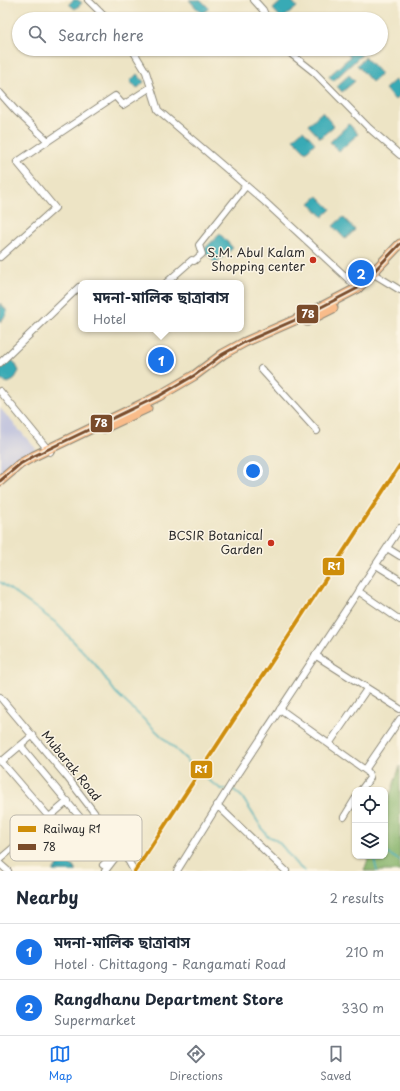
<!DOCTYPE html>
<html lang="en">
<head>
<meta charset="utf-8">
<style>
  body { margin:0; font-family:"Playpen Sans","Noto Sans Bengali",sans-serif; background:#f2f2f3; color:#1f2937 }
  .controls { position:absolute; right:12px; bottom:12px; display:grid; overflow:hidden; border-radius:8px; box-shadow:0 1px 3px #0004 }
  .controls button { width:36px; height:36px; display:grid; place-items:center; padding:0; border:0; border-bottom:1px solid #e0e1e3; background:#fff; color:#1f2937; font:20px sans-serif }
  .you { position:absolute; left:253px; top:471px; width:14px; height:14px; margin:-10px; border:3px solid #fff; border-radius:50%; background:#1a73e8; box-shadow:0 0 0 6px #1a73e833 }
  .badge { display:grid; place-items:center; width:26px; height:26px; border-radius:50%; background:#1a73e8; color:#fff; font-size:13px; font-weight:700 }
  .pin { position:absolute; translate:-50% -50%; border:2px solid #fff; box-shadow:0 1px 4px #0006 }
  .popup { position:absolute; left:78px; top:280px; width:166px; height:52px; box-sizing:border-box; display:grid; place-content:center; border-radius:8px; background:#fff; filter:drop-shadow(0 1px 3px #0005); font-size:13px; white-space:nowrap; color:#747a83 }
  .popup b { font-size:15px; color:#1f2937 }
  .popup::after { content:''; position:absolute; left:50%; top:100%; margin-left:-8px; border:8px solid transparent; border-top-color:#fff }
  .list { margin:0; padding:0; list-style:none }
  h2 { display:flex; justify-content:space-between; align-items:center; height:52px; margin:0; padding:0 16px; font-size:17px }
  h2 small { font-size:13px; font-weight:400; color:#747a83 }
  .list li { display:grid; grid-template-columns:26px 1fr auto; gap:12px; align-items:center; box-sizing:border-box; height:56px; padding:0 16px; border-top:1px solid #e0e1e3 }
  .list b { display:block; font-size:15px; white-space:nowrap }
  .list p { margin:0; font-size:13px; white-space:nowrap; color:#747a83 }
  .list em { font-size:13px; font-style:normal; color:#747a83 }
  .icon { flex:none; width:22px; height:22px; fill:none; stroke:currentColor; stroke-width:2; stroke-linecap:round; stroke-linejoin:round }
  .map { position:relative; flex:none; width:400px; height:871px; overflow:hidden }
  .search { position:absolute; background:#fff; box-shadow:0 1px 3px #0004; left:12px; right:12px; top:12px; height:44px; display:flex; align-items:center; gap:10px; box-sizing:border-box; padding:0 14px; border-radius:22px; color:#747a83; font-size:15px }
  .sheet { height:164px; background:#fff }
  nav { display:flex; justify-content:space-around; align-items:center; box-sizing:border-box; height:56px; border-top:1px solid #e0e1e3; background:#fff; font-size:11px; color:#747a83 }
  nav a { display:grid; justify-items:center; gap:2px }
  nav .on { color:#1a73e8 }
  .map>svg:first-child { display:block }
  .industrial { fill:#bfc2dd }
  .forest { fill:#86b36b; stroke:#586f4b }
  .water { fill:#39aab5; stroke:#326a70 }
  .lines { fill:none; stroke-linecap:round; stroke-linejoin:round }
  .stream { stroke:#39aab5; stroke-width:1.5 }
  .minor-casing { stroke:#8c8878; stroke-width:8 }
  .highway-casing { stroke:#8c8878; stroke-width:11 }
  .minor { stroke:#fff; stroke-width:6 }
  .highway { stroke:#f9bc8a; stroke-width:9 }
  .bus-1-casing { stroke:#fcf5e5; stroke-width:6 }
  .bus-1 { stroke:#7a4b2a; stroke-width:3 }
  .rail-1-casing { stroke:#fcf5e5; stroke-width:7 }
  .rail-1 { stroke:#ce8d09; stroke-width:4 }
  .poi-dot { fill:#c8321e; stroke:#fcf5e5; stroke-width:1.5 }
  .labels { text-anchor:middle; stroke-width:3; stroke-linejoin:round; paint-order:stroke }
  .poi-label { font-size:12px; fill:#2b2b2b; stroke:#fcf5e5; text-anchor:end }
  .street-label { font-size:12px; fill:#2b2b2b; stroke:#fcf5e5 }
  .key { fill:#fcf5e5; stroke:#bdb8ad; stroke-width:1 }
  .key-label { font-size:11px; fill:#2b2b2b }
  .line-badge { stroke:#fcf5e5; stroke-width:1.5 }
  .badge-label { font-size:11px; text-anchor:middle; font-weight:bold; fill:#fff }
</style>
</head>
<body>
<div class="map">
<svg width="400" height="871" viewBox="0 0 400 871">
  <rect width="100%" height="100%" fill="#fcf5e5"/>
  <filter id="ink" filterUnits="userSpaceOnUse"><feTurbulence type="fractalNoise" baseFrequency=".025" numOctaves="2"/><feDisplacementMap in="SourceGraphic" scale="8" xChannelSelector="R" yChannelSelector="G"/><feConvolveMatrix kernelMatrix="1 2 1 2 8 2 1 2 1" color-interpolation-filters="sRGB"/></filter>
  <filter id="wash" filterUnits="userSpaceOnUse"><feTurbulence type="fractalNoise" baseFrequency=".012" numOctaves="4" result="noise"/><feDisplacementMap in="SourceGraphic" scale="16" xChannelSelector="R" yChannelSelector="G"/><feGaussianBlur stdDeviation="0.9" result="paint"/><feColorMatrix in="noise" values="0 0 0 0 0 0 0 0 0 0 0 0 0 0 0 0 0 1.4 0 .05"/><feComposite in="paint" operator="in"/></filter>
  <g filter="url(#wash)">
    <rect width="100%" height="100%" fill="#ede4c5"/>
    <!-- industrial -->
    <path class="industrial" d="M 0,408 L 36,449 L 0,480 Z"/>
    <!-- forest -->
    <path class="forest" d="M 400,766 L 400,871 L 364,871 L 369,856 L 385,856 L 385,809 Z"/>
    <!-- water -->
    <path class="water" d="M 73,0 L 78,0 L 82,3 L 75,9 L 69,4 Z
      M 189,0 L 201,0 L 209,8 L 202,14 Z
      M 283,0 L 291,0 L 297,7 L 282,19 L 273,9 Z
      M 344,49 L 368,49 L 333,81 L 329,76 L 350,57 Z
      M 365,57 L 381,74 L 372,82 L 357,65 Z
      M 137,74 L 144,82 L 137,89 L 130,81 Z
      M 349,75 L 355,81 L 342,92 L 337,86 Z
      M 395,80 L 400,85 L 400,95 L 395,100 L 385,89 Z
      M 322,112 L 334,126 L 320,138 L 308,125 Z
      M 349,124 L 358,134 L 339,151 L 330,142 Z
      M 303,130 L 315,143 L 306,152 L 293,139 Z
      M 318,196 L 331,209 L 323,217 L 310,203 Z
      M 343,217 L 355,230 L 345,239 L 333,226 Z
      M 220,234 L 233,248 L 216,264 L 203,250 Z
      M 0,303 L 7,311 L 6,315 L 0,322 Z
      M 10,358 L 15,363 L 19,371 L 14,380 L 8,383 L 0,380 L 0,366 Z
      M 65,858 L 77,871 L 53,871 Z"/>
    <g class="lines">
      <!-- stream -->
      <path class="stream" d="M 0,582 L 55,622 L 95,664 L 116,693 L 208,780 L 221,789 L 226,789
        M 230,789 L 234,790 L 242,797 L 267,836 C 286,841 289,863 305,871
        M 385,855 L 389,854 L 400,861
        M 377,871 L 374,859 L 383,856"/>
    </g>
  </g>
  <g filter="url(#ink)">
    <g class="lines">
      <!-- minor casing -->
      <g class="minor-casing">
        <path id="minor" d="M 88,0 L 107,19
          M 254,0 L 263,10 L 267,19
          M 132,49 L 146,72 L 158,110 L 265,202 L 359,289
          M 285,49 L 314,72 L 369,128 L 400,155
          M 0,93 L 16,111 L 48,141 L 115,96 L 123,105 L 151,87
          M 0,257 L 55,208 L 17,162 L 48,141
          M 377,276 L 400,290
          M 166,283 L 192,260 L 194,261 L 202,254 L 199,245 L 246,186
          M 0,363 L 79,287
          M 261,369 L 317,431
          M 0,391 L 50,452
          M 387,548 L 400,556
          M 376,565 L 400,580
          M 358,591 L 400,620
          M 315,655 L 400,709
          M 0,697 L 67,777 L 122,849 L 134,871
          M 280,709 L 368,772 L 370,778 L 361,790
          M 329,744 L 367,689
          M 21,746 L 112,856 L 103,865
          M 0,760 L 49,817
          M 1,762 L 33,735
          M 365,770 L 400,719
          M 217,805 L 286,871
          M 344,817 L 355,799
          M 29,835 L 45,854
          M 0,859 L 68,801
          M 0,864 L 8,871
          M 105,871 L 122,849
          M 177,871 L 236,776 L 400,528"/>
      </g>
      <!-- highway casing -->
      <g class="highway-casing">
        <path id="highway" d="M 307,321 L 333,308
          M 104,428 L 147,408
          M 0,481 L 20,464 L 34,456 L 159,396 L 195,375 L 223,354 L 245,342 L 302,317 L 358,288 L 400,244"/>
      </g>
      <!-- minor -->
      <use href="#minor" class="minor"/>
      <!-- highway -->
      <use href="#highway" class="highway"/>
      <!-- bus-1 casing -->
      <g class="bus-1-casing">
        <path id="bus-1" d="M 0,481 L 20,464 L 34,456 L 159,396 L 195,375 L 223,354 L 245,342 L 302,317 L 358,288 L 400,244"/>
      </g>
      <!-- bus-1 -->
      <use href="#bus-1" class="bus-1"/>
      <!-- rail-1 casing -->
      <g class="rail-1-casing">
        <path id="rail-1" d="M 135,871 L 400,465"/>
      </g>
      <!-- rail-1 -->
      <use href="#rail-1" class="rail-1"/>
    </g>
  </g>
  <!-- markers -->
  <g class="poi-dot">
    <circle cx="313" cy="260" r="4"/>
    <circle cx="271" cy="543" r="4"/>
  </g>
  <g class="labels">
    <!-- poi labels -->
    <g class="poi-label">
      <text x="305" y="257">S.M. Abul Kalam<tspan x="305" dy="14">Shopping center</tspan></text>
      <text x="263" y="540">BCSIR Botanical<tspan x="263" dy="14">Garden</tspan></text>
    </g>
    <!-- street labels -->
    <g class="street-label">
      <text transform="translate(71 766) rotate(51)" y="4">Mubarak Road</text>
    </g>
  </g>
  <!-- legend -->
  <rect x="10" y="815" width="132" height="46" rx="6" class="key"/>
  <rect x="18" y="826" width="18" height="6" fill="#ce8d09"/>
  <rect x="18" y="844" width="18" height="6" fill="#7a4b2a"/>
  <g class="key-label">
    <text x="43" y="833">Railway R1</text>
    <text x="43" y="851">78</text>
  </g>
  <g class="line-badge">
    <rect x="296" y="304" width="23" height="20" rx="4" fill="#7a4b2a"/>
    <rect x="90" y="414" width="23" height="19" rx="4" fill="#7a4b2a"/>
    <rect x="322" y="557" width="23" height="19" rx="4" fill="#ce8d09"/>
    <rect x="190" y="760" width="23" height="19" rx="4" fill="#ce8d09"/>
  </g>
  <g class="badge-label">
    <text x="308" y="318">78</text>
    <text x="101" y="427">78</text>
    <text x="334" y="570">R1</text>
    <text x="201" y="773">R1</text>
  </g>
</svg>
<div class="controls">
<button><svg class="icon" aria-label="locate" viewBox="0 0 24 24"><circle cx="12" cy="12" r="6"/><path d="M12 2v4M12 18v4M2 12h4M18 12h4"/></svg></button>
<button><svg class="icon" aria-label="layers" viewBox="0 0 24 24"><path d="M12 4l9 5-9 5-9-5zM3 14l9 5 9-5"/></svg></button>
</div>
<div class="you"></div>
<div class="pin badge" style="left:161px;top:360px">1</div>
<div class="popup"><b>মদনা-মালিক ছাত্রাবাস</b>Hotel</div>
<div class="pin badge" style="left:361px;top:273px">2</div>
<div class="search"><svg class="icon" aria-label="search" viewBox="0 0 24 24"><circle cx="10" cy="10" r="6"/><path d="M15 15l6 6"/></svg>Search here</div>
</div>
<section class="sheet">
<h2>Nearby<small>2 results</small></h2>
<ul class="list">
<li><span class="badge">1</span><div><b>মদনা-মালিক ছাত্রাবাস</b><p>Hotel · Chittagong - Rangamati Road</p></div><em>210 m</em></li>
<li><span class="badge">2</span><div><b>Rangdhanu Department Store</b><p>Supermarket</p></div><em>330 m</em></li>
</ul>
</section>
<nav>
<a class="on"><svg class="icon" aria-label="map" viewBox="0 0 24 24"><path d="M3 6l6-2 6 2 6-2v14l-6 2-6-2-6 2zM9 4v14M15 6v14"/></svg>Map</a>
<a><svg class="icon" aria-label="directions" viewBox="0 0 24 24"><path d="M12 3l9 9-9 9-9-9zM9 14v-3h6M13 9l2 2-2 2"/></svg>Directions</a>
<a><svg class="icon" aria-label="saved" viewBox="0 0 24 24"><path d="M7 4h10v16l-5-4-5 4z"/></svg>Saved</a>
</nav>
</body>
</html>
